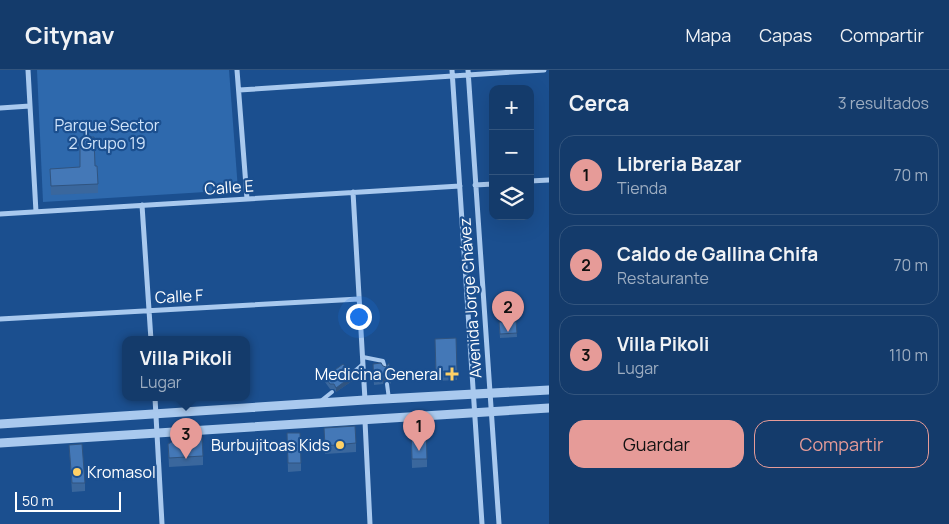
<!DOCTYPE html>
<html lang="es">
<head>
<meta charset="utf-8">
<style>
  body { margin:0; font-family:Manrope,sans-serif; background:#214673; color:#f1f3f6 }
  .controls { position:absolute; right:15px; top:15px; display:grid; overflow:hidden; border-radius:10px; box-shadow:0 5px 20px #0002 }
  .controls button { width:45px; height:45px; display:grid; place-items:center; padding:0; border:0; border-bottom:1px solid #33557e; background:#143b6b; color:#f1f3f6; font:25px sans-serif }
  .scale { position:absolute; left:15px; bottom:12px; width:106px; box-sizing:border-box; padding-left:5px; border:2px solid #fff; border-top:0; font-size:14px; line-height:18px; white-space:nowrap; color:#fff; -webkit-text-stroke:4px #1b4f8f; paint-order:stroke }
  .you { position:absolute; left:358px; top:246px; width:18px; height:18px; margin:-12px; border:4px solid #fff; border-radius:50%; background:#1a73e8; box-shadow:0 0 0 8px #1a73e833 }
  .badge { display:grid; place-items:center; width:32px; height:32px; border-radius:50%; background:#e69b98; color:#111; font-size:16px; font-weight:700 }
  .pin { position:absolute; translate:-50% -41px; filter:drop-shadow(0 1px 2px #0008) }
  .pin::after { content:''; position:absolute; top:26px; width:18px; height:15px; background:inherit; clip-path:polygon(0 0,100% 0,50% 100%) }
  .popup { position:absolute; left:122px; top:266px; width:128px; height:65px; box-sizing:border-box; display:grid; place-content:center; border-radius:10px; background:#143b6b; filter:drop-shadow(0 1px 4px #0005); font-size:16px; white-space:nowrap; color:#9dadc1 }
  .popup b { font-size:19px; color:#f1f3f6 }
  .popup::after { content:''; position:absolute; left:50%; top:100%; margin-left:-10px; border:10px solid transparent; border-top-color:#143b6b }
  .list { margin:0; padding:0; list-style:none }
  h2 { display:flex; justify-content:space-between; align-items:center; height:65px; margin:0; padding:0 20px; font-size:21px }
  h2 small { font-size:16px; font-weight:400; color:#9dadc1 }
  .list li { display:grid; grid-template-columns:32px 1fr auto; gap:15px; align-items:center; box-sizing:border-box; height:80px; margin:0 10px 10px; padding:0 10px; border:1px solid #33557e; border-radius:15px }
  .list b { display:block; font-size:19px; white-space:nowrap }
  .list p { margin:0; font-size:16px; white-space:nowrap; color:#9dadc1 }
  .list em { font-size:16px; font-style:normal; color:#9dadc1 }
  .actions { display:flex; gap:10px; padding:15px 20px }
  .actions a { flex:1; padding:11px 0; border:1px solid #e69b98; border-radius:15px; text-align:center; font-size:18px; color:#e69b98 }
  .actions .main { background:#e69b98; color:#111 }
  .icon { flex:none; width:28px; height:28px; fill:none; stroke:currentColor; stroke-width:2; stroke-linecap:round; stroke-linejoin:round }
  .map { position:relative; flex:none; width:549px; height:454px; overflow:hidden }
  header { display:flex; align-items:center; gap:30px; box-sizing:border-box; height:70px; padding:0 25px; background:#143b6b; border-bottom:1px solid #33557e }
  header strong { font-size:24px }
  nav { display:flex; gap:28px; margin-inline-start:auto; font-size:18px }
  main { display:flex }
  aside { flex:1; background:#143b6b }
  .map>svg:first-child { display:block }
  .green { fill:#2e69ad }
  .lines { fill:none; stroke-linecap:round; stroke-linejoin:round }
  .service { stroke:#a9c9ee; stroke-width:4 }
  .minor { stroke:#a9c9ee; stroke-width:5 }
  .tertiary { stroke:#a9c9ee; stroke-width:9 }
  .wall { fill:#3a679d }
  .shaded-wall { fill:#305480 }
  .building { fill:#4478b7; stroke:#305480 }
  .poi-dot { fill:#ffd166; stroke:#1b4f8f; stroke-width:2 }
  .labels { text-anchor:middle; stroke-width:4.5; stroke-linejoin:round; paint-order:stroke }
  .park-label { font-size:16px; fill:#cfe3fa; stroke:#1b4f8f }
  .street-label { font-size:16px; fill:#fff; stroke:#1b4f8f }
  .poi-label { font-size:16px; fill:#fff; stroke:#1b4f8f; text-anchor:end }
</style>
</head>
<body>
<header>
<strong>Citynav</strong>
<nav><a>Mapa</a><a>Capas</a><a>Compartir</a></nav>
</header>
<main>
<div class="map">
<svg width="549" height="454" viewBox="0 0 549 454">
  <rect width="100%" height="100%" fill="#1b4f8f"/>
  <!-- green -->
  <path class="green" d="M 37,0 L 229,0 L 238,120 L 43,132 Z"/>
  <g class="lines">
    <!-- service -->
    <path class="service" d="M 363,287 L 383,291 L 385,298
      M 349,306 L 363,294
      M 387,314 L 389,329
      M 322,330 L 332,322"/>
    <!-- minor -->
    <path class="minor" d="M 28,0 L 36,142
      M 237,0 L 247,129
      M 452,0 L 482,454
      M 468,0 L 499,454
      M 239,20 L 544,0
      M 0,38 L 30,36
      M 530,111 L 549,110
      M 475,115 L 493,114
      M 353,122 L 365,330
      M 142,135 L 151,270
      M 0,144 L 460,116
      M 0,249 L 359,229
      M 155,328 L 162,454
      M 365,351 L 370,454"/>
    <!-- tertiary -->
    <path class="tertiary" d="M 0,354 L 365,330 L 549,320
      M 0,373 L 549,338"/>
  </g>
  <!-- wall -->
  <path class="wall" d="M 95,96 L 98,114 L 98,123 L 51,125 L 50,99 Z
    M 516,251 L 517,267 L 500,268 L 499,252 Z
    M 435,269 L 457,301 L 457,310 L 436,311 Z
    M 373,294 L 391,309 L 391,314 L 387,310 L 384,311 L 383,314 L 374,315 Z
    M 346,304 L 352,311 L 336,322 L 334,319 L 330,319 L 325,312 L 325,307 Z
    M 324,358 L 356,373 L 356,382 L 325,384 Z
    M 287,363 L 301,393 L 301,401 L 288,402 Z
    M 411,364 L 427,389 L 427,397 L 412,398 Z
    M 168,374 L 203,386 L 203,395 L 169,397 Z
    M 69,375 L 85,413 L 85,421 L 72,422 Z"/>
  <!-- shaded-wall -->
  <path class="shaded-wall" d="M 352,306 L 352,311 L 336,322 L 336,318 Z
    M 387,306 L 387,310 L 384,311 L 383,314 L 383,310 L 384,307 Z"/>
  <!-- building -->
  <path class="building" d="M 94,67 L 95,96 L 97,96 L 98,114 L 51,116 L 50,99 L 80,97 L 80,68 Z
    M 516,251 L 517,263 L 500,264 L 499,252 Z
    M 456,268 L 457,301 L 436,302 L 435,269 Z
    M 381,293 L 383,296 L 386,297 L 389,293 L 391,309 L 387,306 L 384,307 L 383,310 L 374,311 L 373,294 Z
    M 343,294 L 347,299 L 346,304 L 352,306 L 336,318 L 334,314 L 330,314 L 325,307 Z
    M 411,355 L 426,355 L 427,389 L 412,389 Z
    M 355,356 L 356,373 L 325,376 L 324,358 Z
    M 287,363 L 300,363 L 301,393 L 288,393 Z
    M 202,367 L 203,386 L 169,388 L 168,374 L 179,368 Z
    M 82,374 L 85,413 L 72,413 L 69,375 Z"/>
  <!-- markers -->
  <g class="poi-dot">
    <path d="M449.5 296.5h5v5h5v5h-5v5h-5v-5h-5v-5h5z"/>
    <circle cx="340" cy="375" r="5"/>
    <circle cx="77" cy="402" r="5"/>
  </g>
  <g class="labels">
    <!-- park labels -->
    <g class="park-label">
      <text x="107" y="61">Parque Sector<tspan x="107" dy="18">2 Grupo 19</tspan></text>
    </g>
    <!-- street labels -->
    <g class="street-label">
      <text transform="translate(229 117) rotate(-4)" y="6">Calle E</text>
      <text transform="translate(179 226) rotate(-3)" y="6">Calle F</text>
      <text transform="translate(470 228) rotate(-94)" y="6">Avenida Jorge Chávez</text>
    </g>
    <!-- poi labels -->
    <g class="poi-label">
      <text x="442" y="310">Medicina General</text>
      <text x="330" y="381">Burbujitoas Kids</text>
      <text x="87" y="408" text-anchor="start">Kromasol</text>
    </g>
  </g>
</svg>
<div class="controls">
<button>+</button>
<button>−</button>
<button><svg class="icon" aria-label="layers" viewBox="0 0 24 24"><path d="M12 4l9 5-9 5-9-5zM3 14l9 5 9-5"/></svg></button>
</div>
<div class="scale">50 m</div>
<div class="you"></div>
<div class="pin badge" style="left:419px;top:381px">1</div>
<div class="pin badge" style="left:508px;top:262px">2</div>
<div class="pin badge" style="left:186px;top:389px">3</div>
<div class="popup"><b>Villa Pikoli</b>Lugar</div>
</div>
<aside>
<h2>Cerca<small>3 resultados</small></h2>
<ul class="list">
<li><span class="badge">1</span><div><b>Libreria Bazar</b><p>Tienda</p></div><em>70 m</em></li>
<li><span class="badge">2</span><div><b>Caldo de Gallina Chifa</b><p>Restaurante</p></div><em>70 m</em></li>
<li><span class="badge">3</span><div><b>Villa Pikoli</b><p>Lugar</p></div><em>110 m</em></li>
</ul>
<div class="actions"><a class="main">Guardar</a><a>Compartir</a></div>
</aside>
</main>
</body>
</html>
